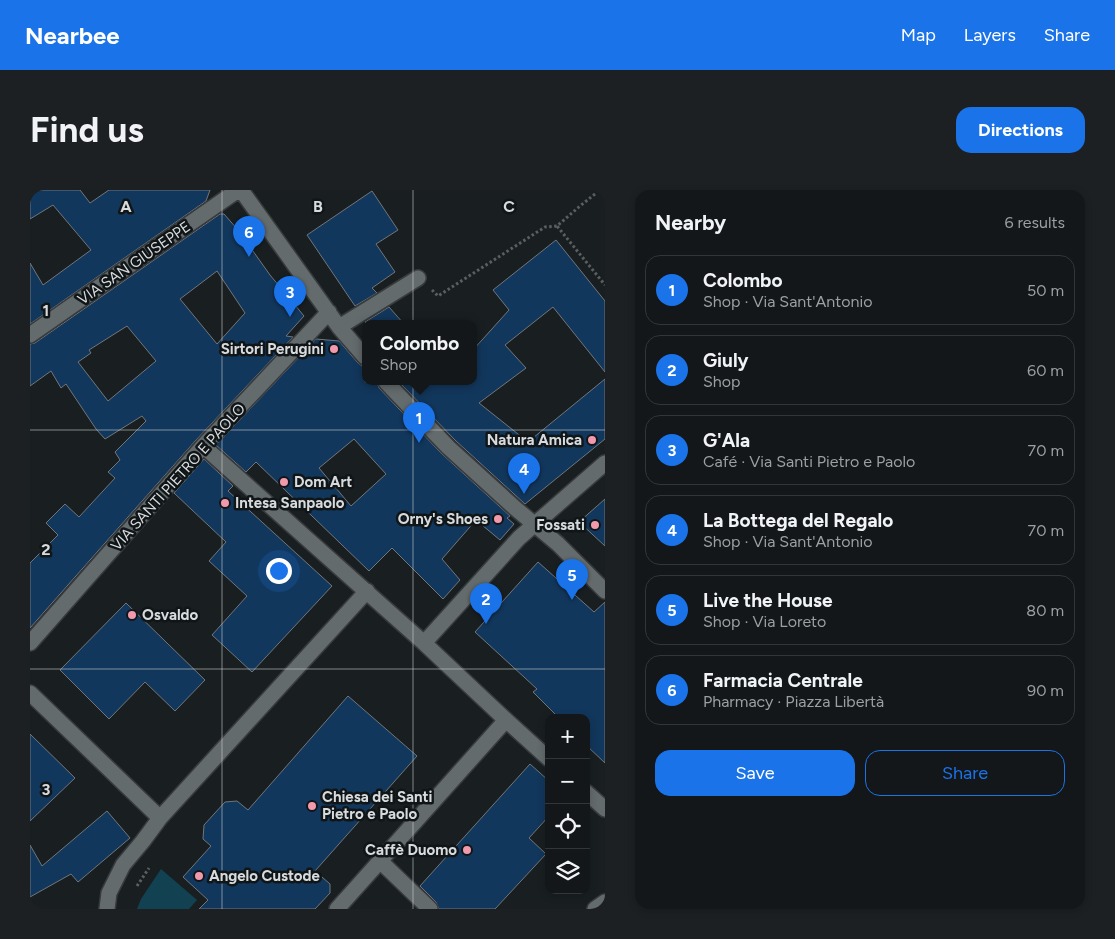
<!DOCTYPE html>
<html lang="en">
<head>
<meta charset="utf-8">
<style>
  body { margin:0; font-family:Figtree,sans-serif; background:#1c2022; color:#f1f3f6 }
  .controls { position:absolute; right:15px; bottom:15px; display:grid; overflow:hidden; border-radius:10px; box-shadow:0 2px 8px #0003 }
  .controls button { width:45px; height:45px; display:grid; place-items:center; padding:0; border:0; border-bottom:1px solid #323638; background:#131719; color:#f1f3f6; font:25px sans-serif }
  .you { position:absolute; left:248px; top:380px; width:18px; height:18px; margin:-12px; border:4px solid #fff; border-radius:50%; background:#1a73e8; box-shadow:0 0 0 8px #1a73e833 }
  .badge { display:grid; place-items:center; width:32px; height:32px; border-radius:50%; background:#1a73e8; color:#fff; font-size:16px; font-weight:700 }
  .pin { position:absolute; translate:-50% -41px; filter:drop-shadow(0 1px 2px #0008) }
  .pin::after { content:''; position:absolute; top:26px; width:18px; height:15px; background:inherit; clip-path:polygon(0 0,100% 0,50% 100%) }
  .popup { position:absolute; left:332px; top:130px; width:115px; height:65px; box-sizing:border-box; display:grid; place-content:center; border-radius:10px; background:#131719; filter:drop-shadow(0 1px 4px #0005); font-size:16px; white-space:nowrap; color:#9d9fa2 }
  .popup b { font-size:19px; color:#f1f3f6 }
  .popup::after { content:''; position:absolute; left:50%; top:100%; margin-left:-10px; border:10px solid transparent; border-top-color:#131719 }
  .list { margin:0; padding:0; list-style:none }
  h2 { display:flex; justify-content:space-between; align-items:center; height:65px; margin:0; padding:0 20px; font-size:21px }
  h2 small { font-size:16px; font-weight:400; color:#9d9fa2 }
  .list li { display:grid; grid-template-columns:32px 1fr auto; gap:15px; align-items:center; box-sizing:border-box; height:70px; margin:0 10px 10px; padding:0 10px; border:1px solid #323638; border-radius:15px }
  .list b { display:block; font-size:19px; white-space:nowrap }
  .list p { margin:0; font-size:16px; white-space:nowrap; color:#9d9fa2 }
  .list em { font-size:16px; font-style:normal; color:#9d9fa2 }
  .actions { display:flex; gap:10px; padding:15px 20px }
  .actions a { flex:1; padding:11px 0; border:1px solid #1a73e8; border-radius:15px; text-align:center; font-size:18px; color:#1a73e8 }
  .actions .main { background:#1a73e8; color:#fff }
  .icon { flex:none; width:28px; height:28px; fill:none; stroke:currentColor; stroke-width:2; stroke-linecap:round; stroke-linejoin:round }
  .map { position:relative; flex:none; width:575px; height:719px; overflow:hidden; border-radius:15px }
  header { display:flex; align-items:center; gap:30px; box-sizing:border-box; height:70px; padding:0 25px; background:#1a73e8; color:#fff }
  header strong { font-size:24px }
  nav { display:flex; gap:28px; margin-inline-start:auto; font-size:18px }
  .intro { display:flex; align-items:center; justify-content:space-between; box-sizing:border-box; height:120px; padding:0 30px }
  h1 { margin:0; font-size:35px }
  .button { padding:12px 22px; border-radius:15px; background:#1a73e8; color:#fff; font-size:18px; font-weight:700 }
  main { display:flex; gap:30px; padding:0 30px }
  aside { flex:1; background:#131719; border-radius:15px; box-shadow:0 2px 8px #0003 }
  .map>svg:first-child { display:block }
  .green { fill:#124251 }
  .building { fill:#12375c; stroke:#72767b; fill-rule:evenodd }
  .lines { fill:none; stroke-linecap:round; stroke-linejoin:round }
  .minor-casing { stroke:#383b3d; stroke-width:18 }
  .path { stroke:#5a5f61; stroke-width:3; stroke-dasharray:2.5 2.5; stroke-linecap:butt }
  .minor { stroke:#646b6d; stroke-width:15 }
  .grid { fill:none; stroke:#d8dbdd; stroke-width:1; stroke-opacity:0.55 }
  .poi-dot { fill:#f29aad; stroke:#101618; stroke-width:2 }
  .labels { text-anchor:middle; stroke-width:5; stroke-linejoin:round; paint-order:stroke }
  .street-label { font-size:15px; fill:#d8dbdd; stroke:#101618 }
  .poi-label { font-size:15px; font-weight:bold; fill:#d8dbdd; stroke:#101618; text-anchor:end }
  .grid-label { font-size:16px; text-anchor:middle; font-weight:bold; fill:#d8dbdd; stroke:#101618; stroke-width:5; stroke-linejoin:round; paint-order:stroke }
</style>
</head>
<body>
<header>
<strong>Nearbee</strong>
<nav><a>Map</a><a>Layers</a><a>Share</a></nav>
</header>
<div class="intro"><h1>Find us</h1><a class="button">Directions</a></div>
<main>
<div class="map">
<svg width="575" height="719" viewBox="0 0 575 719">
  <rect width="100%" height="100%" fill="#191f21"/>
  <!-- green -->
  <path class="green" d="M 131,679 L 167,710 L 159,719 L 107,719 L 111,709 Z"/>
  <!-- building -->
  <path class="building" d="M 0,0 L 50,0 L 60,13 L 79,0 L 180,0 L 176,11 L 0,134 L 0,73 L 13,95 L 61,60 L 23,15 L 0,29 Z
    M 342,1 L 368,40 L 346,54 L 365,82 L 342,98 L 347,103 L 325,116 L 277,45 Z
    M 190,24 L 194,24 L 208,40 L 240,85 L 274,126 L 256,146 L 263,147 L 166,250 L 0,438 L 0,373 L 28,345 L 16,333 L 35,314 L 49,327 L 85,288 L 78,282 L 90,270 L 85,262 L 116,231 L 112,226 L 75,249 L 66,239 L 36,194 L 31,198 L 21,181 L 0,196 L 0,154 L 5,153 ZM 187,81 L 215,123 L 187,154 L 150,109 ZM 97,136 L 126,171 L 78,211 L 48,172 L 61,163 L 59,160 Z
    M 526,50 L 575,111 L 575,182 L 523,117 L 475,155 L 496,178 L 449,213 L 498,252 L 575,189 L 575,249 L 495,314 L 425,250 L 369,192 L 443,192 L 443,160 L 479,120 L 463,100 Z
    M 359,117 L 374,134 L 337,134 L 335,132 Z
    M 286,149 L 309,151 L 328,173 L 332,176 L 335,176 L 335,192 L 347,192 L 349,198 L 411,263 L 480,326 L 477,328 L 484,334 L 470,350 L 446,330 L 412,369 L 430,390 L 413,409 L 362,358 L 339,381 L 226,272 L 216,282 L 186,255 ZM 324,249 L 356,284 L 321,316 L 289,278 Z
    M 174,269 L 203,296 L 198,301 L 302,396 L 222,482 L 182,445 L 217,406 L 179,371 L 196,352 L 144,303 Z
    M 575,309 L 575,356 L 549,332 Z
    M 508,372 L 564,422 L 575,412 L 575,573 L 556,555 L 556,528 L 529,528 L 503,502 L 507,499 L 445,442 Z
    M 96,413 L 175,490 L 145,521 L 115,492 L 79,529 L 30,480 Z
    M 318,506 L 387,566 L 285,681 L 300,694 L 300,703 L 285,719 L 169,719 L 178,710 L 153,687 L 181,656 L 173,649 L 174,635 L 195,612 L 207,611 L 218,620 Z
    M 0,544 L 45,588 L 0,631 Z
    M 500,574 L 519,591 L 519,626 L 499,648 L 516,664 L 465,719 L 409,719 L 406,712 L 390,696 Z
    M 77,621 L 100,648 L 48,692 L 41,684 L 0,707 L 0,655 L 12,676 Z"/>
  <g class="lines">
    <!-- minor casing -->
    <g class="minor-casing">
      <path id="minor" d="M 211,0 L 309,137 L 335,167
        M 309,137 L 388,88
        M 0,145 L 208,0
        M 356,192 L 418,257 L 485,318 L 528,354 L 575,401
        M 173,256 L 394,453 L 476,530 L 519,569
        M 0,453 L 173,256 L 299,122
        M 394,453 L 489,348 L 575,273
        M 0,503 L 130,628
        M 556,602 L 575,619
        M 77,719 L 79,703 L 93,675 L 113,651 L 130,628 L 337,401
        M 307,719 L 350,671
        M 400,719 L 350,671 L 476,530
        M 565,719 L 575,712"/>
    </g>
    <!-- path -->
    <path class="path" d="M 565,4 L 550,16 L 527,36 L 575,95
      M 402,100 L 408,106 L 515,37 L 527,36
      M 107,696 L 119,678"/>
    <!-- minor -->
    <use href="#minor" class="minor"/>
  </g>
  <!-- grid -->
  <path class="grid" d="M 192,0 L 192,719M 383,0 L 383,719M 0,240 L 575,240M 0,479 L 575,479"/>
  <!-- markers -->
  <g class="poi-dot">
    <circle cx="304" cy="159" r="5"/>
    <circle cx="562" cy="250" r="5"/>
    <circle cx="254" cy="292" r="5"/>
    <circle cx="195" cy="313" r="5"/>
    <circle cx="468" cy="329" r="5"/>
    <circle cx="565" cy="335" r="5"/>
    <circle cx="102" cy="425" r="5"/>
    <circle cx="282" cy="616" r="5"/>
    <circle cx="437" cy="660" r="5"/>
    <circle cx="169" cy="686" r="5"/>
  </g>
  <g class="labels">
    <!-- street labels -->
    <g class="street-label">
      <text transform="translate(104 73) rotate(-35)" y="5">VIA SAN GIUSEPPE</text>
      <text transform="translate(148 287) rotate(-48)" y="5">VIA SANTI PIETRO E PAOLO</text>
    </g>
    <!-- poi labels -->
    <g class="poi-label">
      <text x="294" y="164">Sirtori Perugini</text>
      <text x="552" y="255">Natura Amica</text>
      <text x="264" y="297" text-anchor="start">Dom Art</text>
      <text x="205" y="318" text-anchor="start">Intesa Sanpaolo</text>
      <text x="458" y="334">Orny's Shoes</text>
      <text x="555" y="340">Fossati</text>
      <text x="112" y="430" text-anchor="start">Osvaldo</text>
      <text x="292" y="612" text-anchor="start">Chiesa dei Santi<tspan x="292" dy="17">Pietro e Paolo</tspan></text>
      <text x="427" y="665">Caffè Duomo</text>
      <text x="179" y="691" text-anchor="start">Angelo Custode</text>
    </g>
  </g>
  <g class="grid-label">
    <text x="96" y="22">A</text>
    <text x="288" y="22">B</text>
    <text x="479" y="22">C</text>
    <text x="16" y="126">1</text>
    <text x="16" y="365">2</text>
    <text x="16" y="605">3</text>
  </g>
</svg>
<div class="controls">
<button>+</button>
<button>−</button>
<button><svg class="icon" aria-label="locate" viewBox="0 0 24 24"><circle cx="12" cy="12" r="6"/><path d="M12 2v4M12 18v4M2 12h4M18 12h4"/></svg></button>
<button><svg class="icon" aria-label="layers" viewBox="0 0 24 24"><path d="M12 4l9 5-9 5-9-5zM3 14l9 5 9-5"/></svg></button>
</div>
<div class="you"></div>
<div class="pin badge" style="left:389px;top:253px">1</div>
<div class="popup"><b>Colombo</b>Shop</div>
<div class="pin badge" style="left:456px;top:434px">2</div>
<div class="pin badge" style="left:260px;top:127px">3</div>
<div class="pin badge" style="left:494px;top:304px">4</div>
<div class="pin badge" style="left:542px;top:410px">5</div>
<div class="pin badge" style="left:219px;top:67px">6</div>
</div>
<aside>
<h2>Nearby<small>6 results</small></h2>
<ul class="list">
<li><span class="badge">1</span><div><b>Colombo</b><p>Shop · Via Sant'Antonio</p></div><em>50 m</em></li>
<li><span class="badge">2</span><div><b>Giuly</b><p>Shop</p></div><em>60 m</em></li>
<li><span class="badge">3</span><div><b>G'Ala</b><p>Café · Via Santi Pietro e Paolo</p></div><em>70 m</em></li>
<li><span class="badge">4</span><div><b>La Bottega del Regalo</b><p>Shop · Via Sant'Antonio</p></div><em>70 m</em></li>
<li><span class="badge">5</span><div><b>Live the House</b><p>Shop · Via Loreto</p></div><em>80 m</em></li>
<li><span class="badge">6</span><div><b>Farmacia Centrale</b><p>Pharmacy · Piazza Libertà</p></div><em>90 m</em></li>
</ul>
<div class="actions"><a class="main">Save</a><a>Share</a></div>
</aside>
</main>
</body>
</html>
